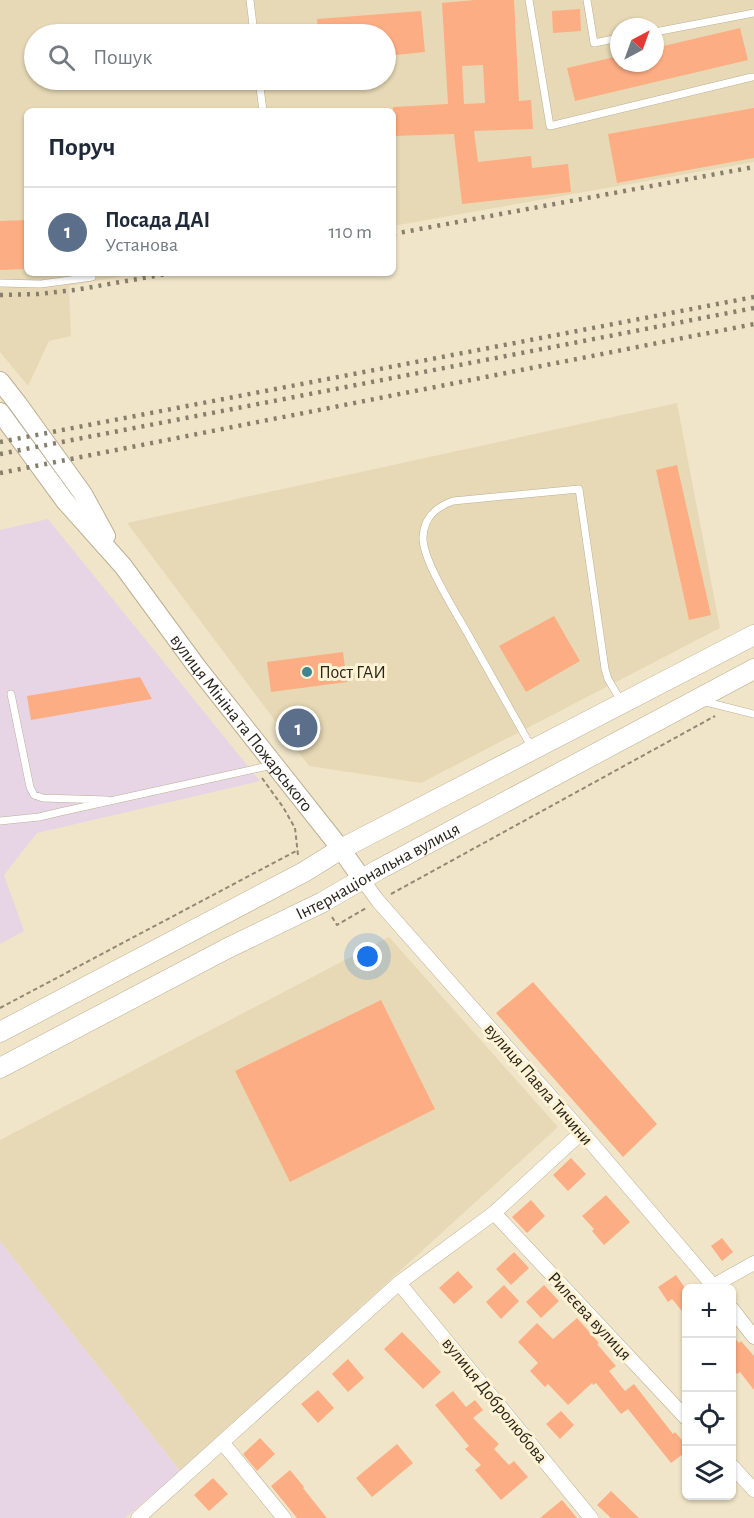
<!DOCTYPE html>
<html lang="uk">
<head>
<meta charset="utf-8">
<style>
  body { margin:0; font-family:"Alegreya Sans",sans-serif; background:#f2f2f3; color:#1f2937 }
  .controls { position:absolute; right:18px; bottom:18px; display:grid; overflow:hidden; border-radius:9px; box-shadow:0 2px 4px #0004 }
  .controls button { width:54px; height:54px; display:grid; place-items:center; padding:0; border:0; border-bottom:2px solid #e0e1e3; background:#fff; color:#1f2937; font:30px sans-serif }
  .compass { position:absolute; left:610px; top:18px; width:54px; height:54px; border-radius:50%; background:#fff; box-shadow:0 2px 4px #0004; rotate:41deg }
  .you { position:absolute; left:368px; top:957px; width:21px; height:21px; margin:-15px; border:4px solid #fff; border-radius:50%; background:#1a73e8; box-shadow:0 0 0 9px #1a73e833 }
  .badge { display:grid; place-items:center; width:39px; height:39px; border-radius:50%; background:#3f8491; color:#fff; font-size:20px; font-weight:700 }
  .pin { position:absolute; translate:-50% -50%; border:3px solid #fff; box-shadow:0 2px 6px #0006 }
  .list { margin:0; padding:0; list-style:none }
  h2 { display:flex; justify-content:space-between; align-items:center; height:78px; margin:0; padding:0 24px; font-size:26px }
  h2 small { font-size:20px; font-weight:400; color:#747a83 }
  .list li { display:grid; grid-template-columns:39px 1fr auto; gap:18px; align-items:center; box-sizing:border-box; height:90px; padding:0 24px; border-top:2px solid #e0e1e3 }
  .list b { display:block; font-size:22px; white-space:nowrap }
  .list p { margin:0; font-size:20px; white-space:nowrap; color:#747a83 }
  .list em { font-size:20px; font-style:normal; color:#747a83 }
  .icon { flex:none; width:33px; height:33px; fill:none; stroke:currentColor; stroke-width:2; stroke-linecap:round; stroke-linejoin:round }
  .map { position:relative; flex:none; width:754px; height:1518px; overflow:hidden }
  .search { position:absolute; background:#fff; box-shadow:0 2px 4px #0004; left:24px; top:24px; width:372px; height:66px; display:flex; align-items:center; gap:15px; box-sizing:border-box; padding:0 21px; border-radius:33px; color:#747a83; font-size:22px }
  .panel { position:absolute; background:#fff; box-shadow:0 2px 4px #0004; left:24px; top:108px; width:372px; height:168px; border-radius:9px }
  .map>svg:first-child { display:block }
  .built { fill:#e7d9b5; fill-rule:evenodd }
  .industrial { fill:#e7d5e6 }
  .building { fill:#fdad83; fill-rule:evenodd }
  .lines { fill:none; stroke-linecap:round; stroke-linejoin:round }
  .service-casing { stroke:#bbb094; stroke-width:8 }
  .minor-casing { stroke:#bbb094; stroke-width:15 }
  .tertiary-casing { stroke:#bbb094; stroke-width:20 }
  .secondary-casing { stroke:#bbb094; stroke-width:21 }
  .path { stroke:#918975; stroke-width:2; stroke-dasharray:4.5 3; stroke-linecap:butt }
  .service { stroke:#fff; stroke-width:7 }
  .minor { stroke:#fff; stroke-width:14 }
  .tertiary { stroke:#fff; stroke-width:18 }
  .secondary { stroke:#fff; stroke-width:20 }
  .rail { stroke:#877f6c; stroke-width:4.5; stroke-dasharray:3 6; stroke-linecap:butt }
  .poi-dot { fill:#3f8491; stroke:#fef2d5; stroke-width:2 }
  .labels { text-anchor:middle; stroke-width:6; stroke-linejoin:round; paint-order:stroke }
  .poi-label { font-size:18px; fill:#29241a; stroke:#fef2d5; text-anchor:start }
  .street-label { font-size:18px; fill:#29241a; stroke:#fef2d5 }
</style>
</head>
<body>
<div class="map">
<svg width="754" height="1518" viewBox="0 0 754 1518">
  <rect width="100%" height="100%" fill="#f0e5c8"/>
  <!-- built -->
  <path class="built" d="M 0,0 L 754,0 L 754,162 L 393,226 L 393,111 L 27,111 L 27,273 L 138,273 L 69,286 L 71,336 L 49,341 L 28,386 L 0,352 ZM 619,27 L 655,27 L 655,63 L 619,63 ZM 34,34 L 386,34 L 386,80 L 34,80 Z
    M 677,403 L 720,628 L 421,783 L 309,766 L 127,523 Z
    M 389,937 L 558,1127 L 180,1471 L 0,1241 L 0,1140 Z"/>
  <!-- industrial -->
  <path class="industrial" d="M 48,519 L 260,781 L 37,833 L 4,875 L 24,931 L 0,944 L 0,530 Z
    M 0,1241 L 180,1471 L 125,1518 L 0,1518 Z"/>
  <!-- building -->
  <path class="building" d="M 475,0 L 514,0 L 519,101 L 531,100 L 533,129 L 474,131 L 478,162 L 531,156 L 532,168 L 568,164 L 571,192 L 462,204 L 454,134 L 393,136 L 393,107 L 448,104 L 442,3 ZM 483,65 L 485,103 L 464,104 L 462,66 Z
    M 580,9 L 581,31 L 553,33 L 552,11 Z
    M 421,11 L 425,52 L 386,56 L 386,34 L 318,34 L 317,19 Z
    M 740,28 L 748,60 L 575,101 L 567,68 L 619,56 L 619,63 L 655,63 L 655,48 Z
    M 754,108 L 754,158 L 617,183 L 608,134 Z
    M 27,220 L 27,269 L 0,270 L 0,221 Z
    M 677,465 L 711,615 L 689,620 L 656,470 Z
    M 554,616 L 580,661 L 526,692 L 499,646 Z
    M 343,652 L 347,682 L 271,692 L 267,662 Z
    M 140,677 L 152,699 L 31,720 L 27,696 Z
    M 533,982 L 657,1124 L 623,1157 L 496,1013 Z
    M 381,1000 L 435,1109 L 290,1182 L 235,1071 Z
    M 571,1158 L 586,1174 L 568,1191 L 553,1175 Z
    M 606,1195 L 630,1222 L 604,1245 L 592,1231 L 594,1229 L 582,1216 Z
    M 531,1200 L 545,1216 L 527,1233 L 512,1217 Z
    M 722,1238 L 733,1252 L 722,1261 L 711,1246 Z
    M 514,1252 L 529,1268 L 511,1285 L 496,1269 Z
    M 458,1271 L 473,1287 L 454,1304 L 439,1288 Z
    M 676,1275 L 687,1291 L 687,1317 L 672,1299 L 668,1302 L 658,1287 Z
    M 504,1285 L 519,1301 L 501,1319 L 486,1302 Z
    M 544,1285 L 559,1301 L 541,1318 L 526,1302 Z
    M 577,1318 L 599,1343 L 597,1344 L 616,1366 L 609,1371 L 625,1391 L 634,1384 L 673,1434 L 675,1432 L 687,1446 L 687,1451 L 671,1463 L 628,1409 L 621,1414 L 596,1383 L 593,1385 L 592,1383 L 568,1405 L 548,1384 L 545,1387 L 530,1371 L 538,1363 L 518,1342 L 537,1323 L 553,1339 Z
    M 402,1332 L 441,1372 L 423,1389 L 384,1349 Z
    M 732,1335 L 739,1343 L 741,1341 L 754,1356 L 754,1390 L 740,1372 L 737,1374 L 732,1368 Z
    M 348,1359 L 364,1378 L 348,1392 L 332,1374 Z
    M 318,1390 L 334,1408 L 318,1423 L 301,1404 Z
    M 453,1391 L 466,1407 L 475,1400 L 483,1410 L 473,1418 L 499,1444 L 494,1449 L 509,1465 L 514,1461 L 528,1477 L 501,1500 L 475,1470 L 481,1465 L 465,1449 L 469,1446 L 435,1405 Z
    M 561,1411 L 574,1425 L 560,1439 L 546,1424 Z
    M 260,1438 L 275,1454 L 257,1471 L 243,1454 Z
    M 397,1444 L 413,1463 L 372,1497 L 356,1478 Z
    M 290,1470 L 304,1487 L 303,1488 L 327,1518 L 297,1518 L 271,1486 Z
    M 213,1478 L 228,1494 L 209,1511 L 194,1495 Z
    M 611,1491 L 639,1518 L 611,1518 L 597,1505 Z
    M 562,1500 L 577,1518 L 540,1518 Z"/>
  <g class="lines">
    <!-- service casing -->
    <g class="service-casing">
      <path id="service" d="M 250,0 L 254,34
        M 529,0 L 550,126 L 752,77
        M 587,0 L 594,43 L 619,38
        M 655,32 L 754,13
        M 259,80 L 263,111
        M 0,283 L 41,284 L 92,277
        M 11,694 L 30,787 L 34,795 L 43,798 L 107,800
        M 702,701 L 754,714
        M 532,748 C 511,711 490,673 469,636 C 457,614 422,560 423,537 C 424,517 436,507 453,501 L 579,489 L 605,669 L 608,679 L 621,701
        M 0,821 L 39,817 L 60,812 L 273,765"/>
    </g>
    <!-- minor casing -->
    <g class="minor-casing">
      <path id="minor" d="M 362,879 L 378,901 L 582,1132 L 715,1288
        M 494,1213 L 686,1418
        M 399,1283 L 591,1518
        M 713,1286 L 754,1263
        M 732,1309 L 754,1337
        M 222,1442 L 284,1518
        M 732,1466 L 754,1490
        M 138,1518 L 399,1283 L 494,1213 L 582,1132"/>
    </g>
    <!-- tertiary casing -->
    <g class="tertiary-casing">
      <g id="tertiary">
        <path d="M 0,381 L 18,404 L 83,494 L 106,536"/>
        <path id="s1" d="M 0,412 L 65,501 L 123,566 L 197,667 L 341,849 L 362,879"/>
      </g>
    </g>
    <!-- secondary casing -->
    <g class="secondary-casing">
      <g id="secondary">
        <path d="M 0,1032 L 304,872 L 341,849 L 754,635"/>
        <path id="s2" d="M 0,1068 L 226,949 L 323,902 L 378,870 L 754,669"/>
      </g>
    </g>
    <!-- path -->
    <path class="path" d="M 262,778 L 283,807 L 295,828 L 298,855
      M 391,894 L 715,716
      M 332,917 L 337,925 L 366,908
      M 0,1008 L 296,851"/>
    <!-- service -->
    <use href="#service" class="service"/>
    <!-- minor -->
    <use href="#minor" class="minor"/>
    <!-- tertiary -->
    <use href="#tertiary" class="tertiary"/>
    <!-- secondary -->
    <use href="#secondary" class="secondary"/>
    <!-- rail -->
    <path class="rail" d="M 393,234 L 754,167
      M 0,295 L 38,294 L 75,290 L 172,273
      M 0,442 L 754,297
      M 0,454 L 754,308
      M 0,473 L 754,324"/>
  </g>
  <!-- markers -->
  <circle class="poi-dot" cx="307" cy="672" r="6"/>
  <g class="labels">
    <!-- poi labels -->
    <g class="poi-label">
      <text x="319" y="678">Пост ГАИ</text>
    </g>
    <!-- street labels -->
    <g class="street-label">
      <text dy="6" stroke="none"><textPath href="#s1" startOffset="394">вулиця Мініна та Пожарського</textPath></text>
      <text dy="6" stroke="none"><textPath href="#s2" startOffset="426">Інтернаціональна вулиця</textPath></text>
      <text transform="translate(539 1084) rotate(49)" y="6">вулиця Павла Тичини</text>
      <text transform="translate(590 1316) rotate(47)" y="6">Рилєєва вулиця</text>
      <text transform="translate(495 1400) rotate(51)" y="6">вулиця Добролюбова</text>
    </g>
  </g>
</svg>
<div class="controls">
<button>+</button>
<button>−</button>
<button><svg class="icon" aria-label="locate" viewBox="0 0 24 24"><circle cx="12" cy="12" r="6"/><path d="M12 2v4M12 18v4M2 12h4M18 12h4"/></svg></button>
<button><svg class="icon" aria-label="layers" viewBox="0 0 24 24"><path d="M12 4l9 5-9 5-9-5zM3 14l9 5 9-5"/></svg></button>
</div>
<svg class="compass" viewBox="-18 -18 36 36"><path d="M0-13l5 13h-10z" fill="#e53935"/><path d="M0 13l5-13h-10z" fill="#747a83"/></svg>
<div class="you"></div>
<div class="pin badge" style="left:298px;top:728px;background:#5c6f8a">1</div>
<div class="search"><svg class="icon" aria-label="search" viewBox="0 0 24 24"><circle cx="10" cy="10" r="6"/><path d="M15 15l6 6"/></svg>Пошук</div>
<section class="panel">
<h2>Поруч<small></small></h2>
<ul class="list">
<li><span class="badge" style="background:#5c6f8a">1</span><div><b>Посада ДАІ</b><p>Установа</p></div><em>110 m</em></li>
</ul>
</section>
</div>
</body>
</html>
